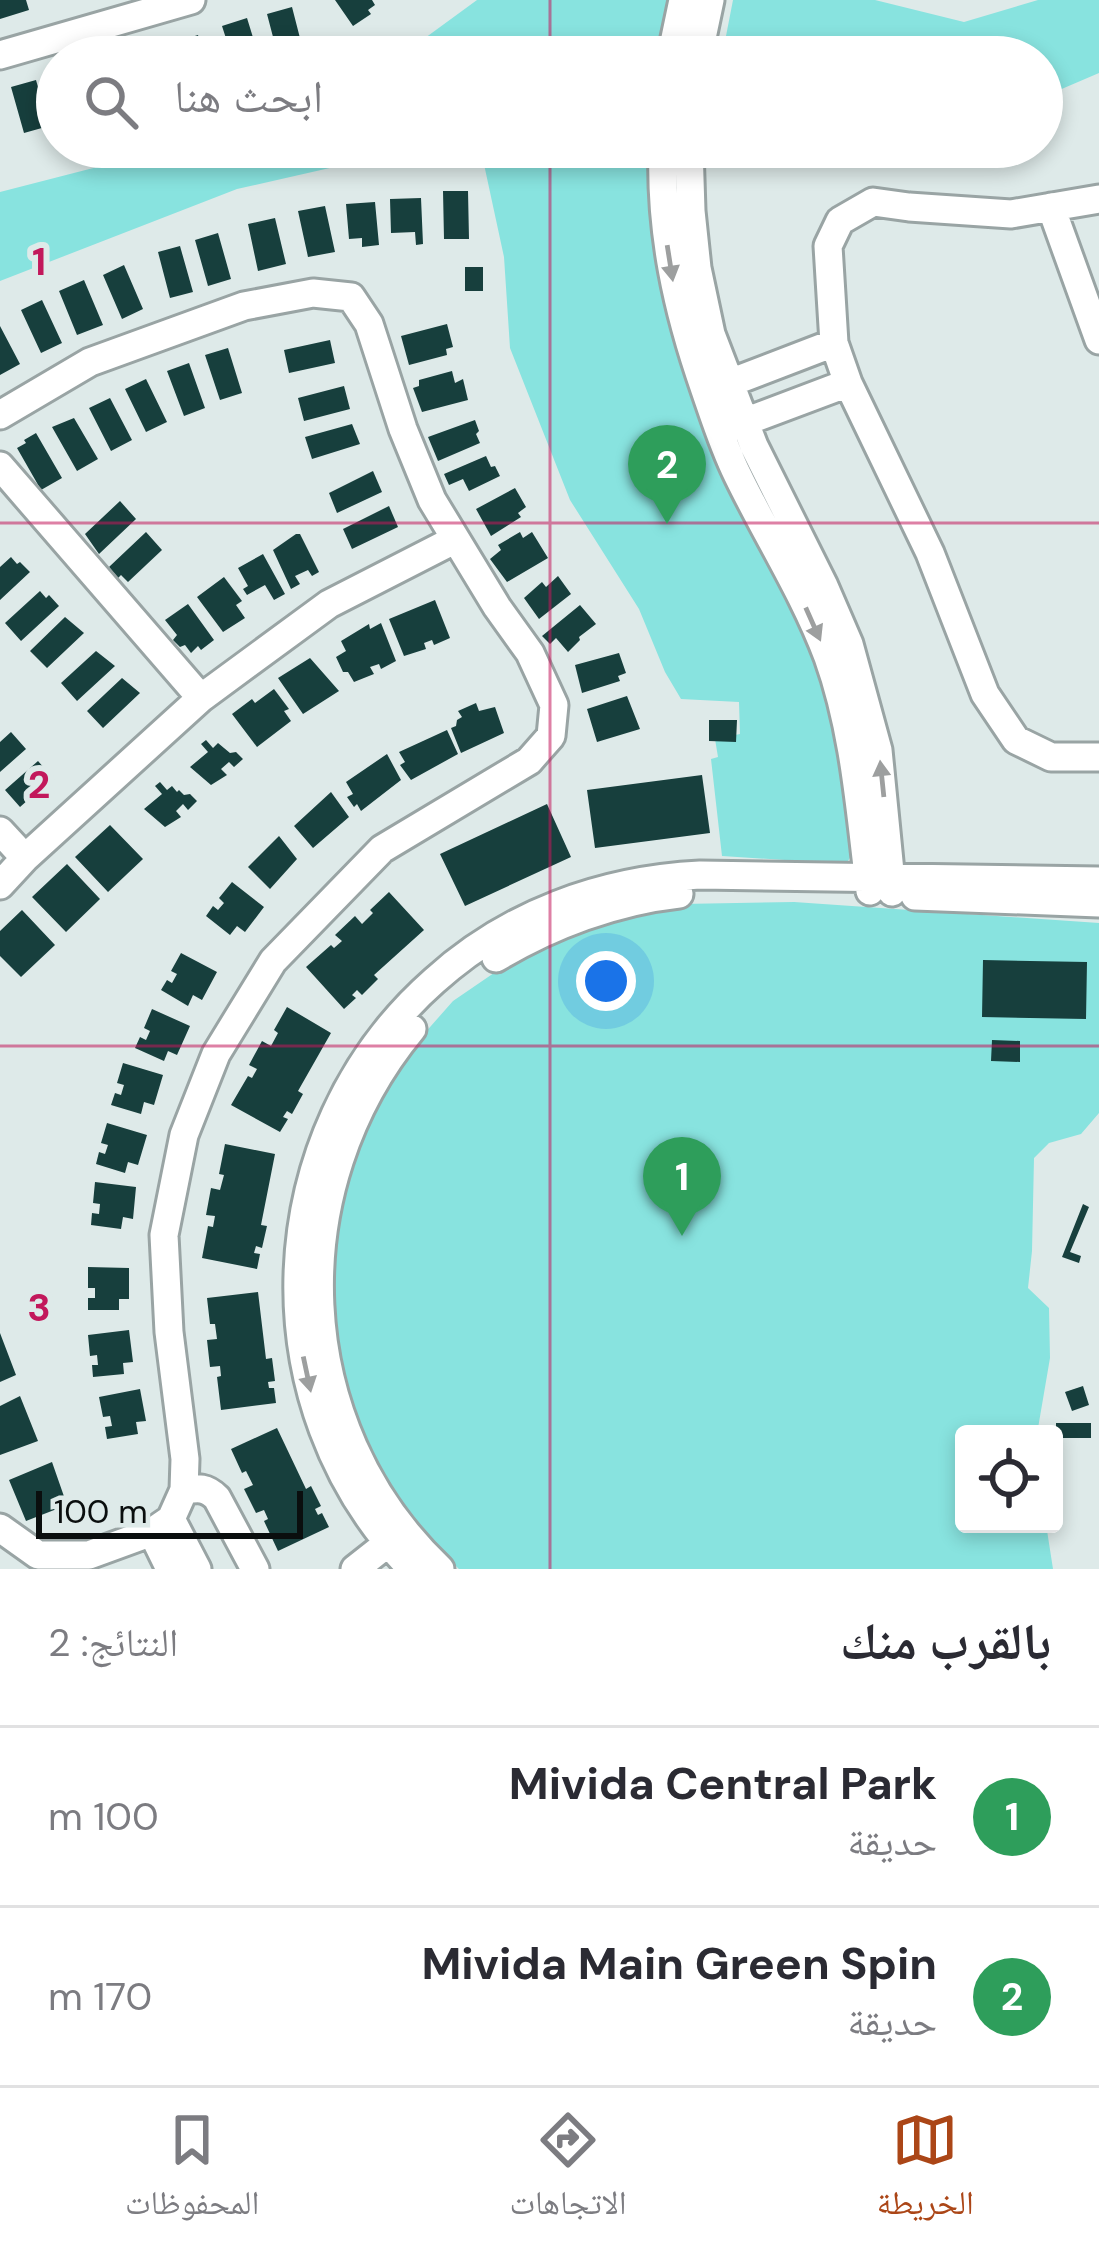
<!DOCTYPE html>
<html lang="ar">
<head>
<meta charset="utf-8">
<style>
  body { margin:0; font-family:"DM Sans","Noto Naskh Arabic",sans-serif; background:#f2f2f3; color:#2b2b33; direction:rtl }
  .controls { position:absolute; right:36px; bottom:36px; display:grid; overflow:hidden; border-radius:12px; box-shadow:0 6px 18px #0003 }
  .controls button { width:108px; height:108px; display:grid; place-items:center; padding:0; border:0; border-bottom:3px solid #e1e1e2; background:#fff; color:#2b2b33; font:60px sans-serif }
  .scale { position:absolute; left:36px; bottom:30px; width:267px; box-sizing:border-box; padding-left:12px; border:6px solid #0a0e0e; border-top:0; font-size:33px; line-height:42px; white-space:nowrap; color:#0a0e0e; -webkit-text-stroke:9px #deeae9; paint-order:stroke }
  .you { position:absolute; left:606px; top:981px; width:42px; height:42px; margin:-30px; border:9px solid #fff; border-radius:50%; background:#1a73e8; box-shadow:0 0 0 18px #1a73e833 }
  .badge { display:grid; place-items:center; width:78px; height:78px; border-radius:50%; background:#ab4617; color:#fff; font-size:39px; font-weight:700 }
  .pin { position:absolute; translate:-50% -99px; filter:drop-shadow(0 3px 6px #0008) }
  .pin::after { content:''; position:absolute; top:63px; width:42px; height:36px; background:inherit; clip-path:polygon(0 0,100% 0,50% 100%) }
  .list { margin:0; padding:0; list-style:none }
  h2 { display:flex; justify-content:space-between; align-items:center; height:156px; margin:0; padding:0 48px; font-size:51px }
  h2 small { font-size:39px; font-weight:400; color:#7c7c81 }
  .list li { display:grid; grid-template-columns:78px 1fr auto; gap:36px; align-items:center; box-sizing:border-box; height:180px; padding:0 48px; border-top:3px solid #e1e1e2 }
  .list b { display:block; font-size:45px; white-space:nowrap }
  .list p { margin:0; font-size:39px; white-space:nowrap; color:#7c7c81 }
  .list em { font-size:39px; font-style:normal; color:#7c7c81 }
  .icon { flex:none; width:66px; height:66px; fill:none; stroke:currentColor; stroke-width:2; stroke-linecap:round; stroke-linejoin:round }
  .map { position:relative; flex:none; width:1099px; height:1569px; overflow:hidden; direction:ltr }
  .search { position:absolute; background:#fff; box-shadow:0 6px 18px #0003; left:36px; right:36px; top:36px; height:132px; display:flex; align-items:center; gap:30px; box-sizing:border-box; padding:0 42px; border-radius:66px; color:#7c7c81; font-size:45px }
  .sheet { height:516px; background:#fff }
  nav { display:flex; justify-content:space-around; align-items:center; box-sizing:border-box; height:168px; border-top:3px solid #e1e1e2; background:#fff; font-size:33px; color:#7c7c81 }
  nav a { display:grid; justify-items:center; gap:6px }
  nav .on { color:#ab4617 }
  .map>svg:first-child { display:block }
  .green { fill:#88e3df }
  .building { fill:#173f3d }
  .lines { fill:none; stroke-linecap:round; stroke-linejoin:round }
  .minor-casing { stroke:#99a4a4; stroke-width:33 }
  .minor { stroke:#fff; stroke-width:27 }
  .oneway { fill:#9d9f9f }
  .grid { fill:none; stroke:#c2185b; stroke-width:3; stroke-opacity:0.55 }
  .grid-label { font-size:39px; text-anchor:middle; font-weight:bold; fill:#c2185b; stroke:#deeae9; stroke-width:12; stroke-linejoin:round; paint-order:stroke }
</style>
</head>
<body>
<div class="map">
<svg width="1099" height="1569" viewBox="0 0 1099 1569">
  <rect width="100%" height="100%" fill="#deeae9"/>
  <!-- green -->
  <path class="green" d="M 477,0 L 676,0 L 662,57 L 399,57 Z
    M 733,0 L 875,0 L 964,22 L 1038,0 L 1099,0 L 1099,73 L 1050,94 L 1042,94 L 1042,57 L 854,57 L 854,50 L 811,41 L 726,36 Z
    M 175,147 L 654,147 L 659,266 L 677,351 L 707,437 L 792,609 L 816,667 L 843,764 L 855,850 L 846,864 L 722,856 L 711,759 L 718,757 L 715,739 L 740,734 L 739,702 L 681,699 L 665,672 L 639,609 L 570,500 L 510,348 L 504,257 L 482,155 L 443,154 L 378,157 L 237,189 L 0,281 L 0,192 Z
    M 794,902 L 1099,923 L 1099,1113 L 1081,1134 L 1049,1143 L 1034,1158 L 1032,1251 L 1028,1288 L 1049,1308 L 1050,1358 L 1037,1434 L 964,1434 L 964,1524 L 1046,1524 L 1053,1569 L 459,1569 L 412,1523 L 373,1470 L 345,1400 L 328,1280 L 349,1160 L 377,1101 L 408,1052 L 453,1001 L 510,962 L 564,936 L 681,904 Z"/>
  <!-- building -->
  <path class="building" d="M 0,0 L 26,0 L 29,10 L 0,19 Z
    M 335,0 L 372,0 L 375,5 L 368,10 L 371,14 L 353,26 Z
    M 292,7 L 301,42 L 281,47 L 283,55 L 278,56 L 267,14 Z
    M 247,18 L 259,57 L 232,57 L 222,26 Z
    M 198,35 L 204,57 L 177,57 L 173,43 Z
    M 36,80 L 49,126 L 24,133 L 11,87 Z
    M 443,191 L 468,191 L 469,239 L 444,239 Z
    M 421,198 L 423,244 L 416,245 L 415,232 L 391,233 L 390,199 Z
    M 375,202 L 379,245 L 362,247 L 362,238 L 349,239 L 346,204 Z
    M 325,206 L 335,252 L 308,257 L 298,211 Z
    M 275,218 L 286,264 L 258,271 L 248,224 Z
    M 218,233 L 231,279 L 208,286 L 195,240 Z
    M 180,246 L 193,292 L 170,298 L 158,252 Z
    M 124,265 L 143,309 L 122,319 L 103,275 Z
    M 465,267 L 483,267 L 483,291 L 465,291 Z
    M 84,280 L 103,325 L 77,335 L 59,291 Z
    M 42,300 L 62,343 L 41,353 L 21,310 Z
    M 447,324 L 453,347 L 446,349 L 447,355 L 409,365 L 401,336 Z
    M 0,326 L 20,364 L 0,375 Z
    M 330,340 L 335,363 L 289,373 L 284,350 Z
    M 228,348 L 242,393 L 220,400 L 205,355 Z
    M 189,363 L 205,408 L 184,416 L 167,371 Z
    M 452,371 L 455,383 L 463,379 L 468,400 L 422,412 L 413,388 L 419,386 L 419,380 Z
    M 146,379 L 167,422 L 146,432 L 125,389 Z
    M 344,386 L 350,409 L 304,421 L 298,398 Z
    M 110,398 L 132,440 L 111,451 L 89,408 Z
    M 74,418 L 98,459 L 77,471 L 52,427 Z
    M 475,420 L 479,431 L 476,434 L 480,443 L 438,461 L 428,437 Z
    M 352,424 L 360,444 L 312,459 L 305,437 Z
    M 36,433 L 62,478 L 41,490 L 17,448 L 26,443 L 24,440 Z
    M 486,456 L 491,467 L 495,466 L 500,476 L 469,491 L 463,479 L 449,485 L 444,474 Z
    M 373,471 L 382,492 L 337,513 L 329,493 Z
    M 515,488 L 526,507 L 518,513 L 521,517 L 491,536 L 476,509 Z
    M 120,501 L 136,519 L 99,554 L 85,534 Z
    M 389,506 L 398,527 L 352,549 L 343,529 Z
    M 146,532 L 162,550 L 128,582 L 121,575 L 118,578 L 109,567 Z
    M 520,532 L 523,538 L 532,532 L 548,558 L 507,582 L 490,559 L 501,550 L 498,545 Z
    M 296,534 L 300,534 L 319,572 L 312,576 L 308,570 L 295,576 L 300,584 L 291,589 L 273,550 Z
    M 263,554 L 285,594 L 274,600 L 265,585 L 247,595 L 243,589 L 248,586 L 238,568 Z
    M 11,557 L 17,564 L 20,562 L 30,572 L 0,600 L 0,567 Z
    M 558,576 L 571,594 L 539,619 L 524,598 L 542,582 L 546,587 Z
    M 224,577 L 242,601 L 236,605 L 245,618 L 223,632 L 197,597 Z
    M 40,591 L 46,598 L 49,595 L 59,606 L 21,641 L 5,623 Z
    M 435,600 L 450,638 L 434,645 L 432,640 L 424,643 L 426,649 L 404,656 L 389,619 Z
    M 188,604 L 214,640 L 201,650 L 198,646 L 191,653 L 185,645 L 180,647 L 173,640 L 177,635 L 165,620 Z
    M 580,605 L 596,624 L 579,637 L 580,640 L 568,652 L 556,638 L 550,644 L 542,636 Z
    M 65,617 L 84,633 L 47,668 L 30,651 Z
    M 381,623 L 396,661 L 381,669 L 379,664 L 370,667 L 374,674 L 354,682 L 348,672 L 343,672 L 336,657 L 346,651 L 341,641 L 369,624 L 370,629 Z
    M 96,651 L 115,666 L 77,701 L 61,683 Z
    M 619,653 L 626,673 L 618,676 L 620,681 L 582,693 L 575,665 Z
    M 310,658 L 339,691 L 303,714 L 278,678 Z
    M 122,678 L 140,693 L 103,728 L 87,711 Z
    M 274,689 L 289,709 L 284,711 L 291,721 L 257,747 L 232,714 L 252,699 L 255,703 Z
    M 627,696 L 640,729 L 597,742 L 587,709 Z
    M 476,703 L 479,711 L 495,707 L 504,733 L 461,753 L 451,728 L 456,726 L 457,720 L 462,717 L 458,711 Z
    M 709,720 L 737,720 L 736,742 L 709,741 Z
    M 447,730 L 458,754 L 411,780 L 400,765 L 405,762 L 399,752 Z
    M 11,732 L 26,749 L 0,772 L 0,742 Z
    M 206,740 L 213,748 L 218,743 L 230,753 L 236,752 L 243,759 L 234,767 L 229,762 L 221,769 L 227,775 L 211,785 L 190,767 L 208,752 L 201,744 Z
    M 387,754 L 401,780 L 361,811 L 357,804 L 354,807 L 347,797 L 353,794 L 346,782 Z
    M 38,761 L 53,778 L 20,807 L 5,790 Z
    M 702,775 L 710,833 L 595,848 L 587,790 Z
    M 160,782 L 167,790 L 172,786 L 177,792 L 179,790 L 184,795 L 190,794 L 197,801 L 188,810 L 183,804 L 176,811 L 181,817 L 165,827 L 144,809 L 162,794 L 155,786 Z
    M 331,792 L 349,817 L 313,848 L 294,826 Z
    M 547,804 L 571,857 L 465,906 L 440,854 Z
    M 110,825 L 143,859 L 108,892 L 75,857 Z
    M 279,836 L 297,859 L 270,889 L 248,867 Z
    M 67,864 L 100,899 L 66,932 L 32,897 Z
    M 232,882 L 264,907 L 245,932 L 237,926 L 230,935 L 206,916 L 213,906 L 218,910 L 224,903 L 219,898 Z
    M 389,892 L 424,930 L 374,975 L 378,979 L 362,995 L 357,990 L 352,995 L 356,998 L 344,1009 L 306,967 L 331,945 L 334,948 L 342,941 L 335,935 L 355,916 L 362,924 L 373,913 L 370,910 Z
    M 22,910 L 55,945 L 21,977 L 0,956 L 0,931 Z
    M 181,953 L 217,972 L 202,1000 L 193,995 L 188,1006 L 161,990 L 167,980 L 172,983 L 177,974 L 171,971 Z
    M 983,960 L 1087,962 L 1086,1019 L 982,1017 Z
    M 287,1007 L 331,1033 L 298,1091 L 303,1094 L 292,1114 L 287,1111 L 283,1117 L 288,1119 L 280,1132 L 231,1105 L 248,1076 L 252,1078 L 257,1069 L 249,1065 L 262,1041 L 271,1046 L 278,1033 L 274,1030 Z
    M 152,1009 L 190,1026 L 177,1055 L 168,1051 L 164,1061 L 135,1048 L 140,1037 L 146,1040 L 150,1031 L 144,1028 Z
    M 992,1040 L 1020,1041 L 1020,1062 L 991,1061 Z
    M 123,1063 L 163,1075 L 154,1105 L 144,1102 L 141,1114 L 111,1105 L 115,1093 L 121,1095 L 124,1085 L 117,1083 Z
    M 107,1123 L 147,1135 L 138,1165 L 128,1162 L 125,1173 L 96,1164 L 99,1152 L 105,1154 L 108,1145 L 101,1143 Z
    M 225,1144 L 275,1154 L 261,1225 L 267,1226 L 262,1248 L 256,1246 L 254,1253 L 260,1254 L 257,1269 L 202,1258 L 208,1226 L 213,1227 L 215,1216 L 206,1215 L 211,1188 L 220,1190 L 224,1175 L 219,1174 Z
    M 95,1182 L 136,1187 L 133,1219 L 123,1217 L 121,1229 L 91,1225 L 92,1213 L 99,1214 L 100,1204 L 93,1203 Z
    M 1083,1204 L 1089,1207 L 1070,1252 L 1081,1256 L 1079,1263 L 1062,1257 Z
    M 88,1267 L 129,1268 L 129,1299 L 119,1299 L 119,1310 L 88,1310 L 88,1298 L 95,1298 L 95,1288 L 88,1288 Z
    M 258,1292 L 266,1359 L 272,1358 L 275,1381 L 268,1382 L 269,1388 L 274,1388 L 276,1403 L 221,1410 L 217,1377 L 221,1376 L 220,1366 L 210,1367 L 207,1340 L 217,1339 L 215,1324 L 210,1324 L 207,1298 Z
    M 129,1330 L 133,1362 L 123,1363 L 124,1374 L 93,1377 L 92,1365 L 98,1365 L 97,1355 L 90,1356 L 88,1335 Z
    M 0,1333 L 16,1375 L 0,1382 Z
    M 1083,1386 L 1089,1405 L 1072,1411 L 1065,1392 Z
    M 140,1389 L 146,1421 L 136,1422 L 138,1434 L 107,1439 L 105,1427 L 112,1426 L 110,1416 L 103,1417 L 99,1397 Z
    M 20,1396 L 38,1441 L 0,1455 L 0,1406 Z
    M 1056,1423 L 1091,1423 L 1091,1438 L 1056,1438 Z
    M 277,1428 L 306,1489 L 311,1486 L 321,1506 L 315,1509 L 318,1515 L 322,1513 L 329,1527 L 278,1551 L 264,1521 L 268,1519 L 264,1510 L 256,1513 L 244,1489 L 253,1485 L 246,1471 L 242,1473 L 231,1449 Z
    M 52,1462 L 67,1505 L 26,1521 L 9,1480 Z"/>
  <g class="lines">
    <!-- minor casing -->
    <g class="minor-casing">
      <path id="minor" d="M 0,55 L 191,0
        M 671,57 L 683,0
        M 698,57 L 710,0
        M 663,147 C 660,232 677,310 705,390 C 715,419 724,448 738,476 C 767,536 804,593 828,657 C 855,732 860,813 870,891
        M 689,147 L 691,211 L 697,268 L 711,334 L 754,446 L 824,586 L 849,644 L 878,750 L 892,892
        M 1099,199 L 1011,214 L 909,207 L 873,202 L 840,221 L 828,246 L 834,343 L 848,383 L 930,553 L 985,694 L 1016,740 L 1051,757 L 1099,757
        M 1051,207 L 1099,340
        M 714,389 L 834,343
        M 0,415 L 90,362 L 244,306 L 313,293 L 351,297 L 369,324 L 403,429 L 432,500 L 497,607 L 530,653 L 554,705 L 551,736 L 529,761 L 382,849 L 273,961 L 216,1054 L 184,1135 L 164,1235 L 169,1332 L 185,1459 L 184,1490 L 171,1519 L 152,1532 L 89,1555 L 38,1555 L 0,1528
        M 734,426 L 848,383
        M 0,466 L 201,698
        M 0,831 L 25,858
        M 0,885 L 25,858 L 201,698 L 329,604 L 454,540
        M 915,896 L 1099,903
        M 496,958 C 551,925 615,901 679,894
        M 412,1029 C 280,1188 289,1426 440,1569
        M 184,1490 C 199,1488 206,1487 217,1498 L 255,1569
        M 171,1519 L 197,1569
        M 152,1532 L 170,1569
        M 355,1569 L 388,1543
        M 412,1569 C 251,1406 262,1133 434,981 C 508,914 601,880 700,875 L 1099,881"/>
    </g>
    <!-- minor -->
    <use href="#minor" class="minor"/>
  </g>
  <!-- one-way arrows -->
  <defs><path id="oneway-solid" d="M-6-.8H1V-3.2L6.5 0L1 3.2V.8H-6Z" transform="scale(3)"/></defs>
  <g class="oneway">
    <use href="#oneway-solid" transform="translate(670 263) rotate(81)"/>
    <use href="#oneway-solid" transform="translate(813 624) rotate(66)"/>
    <use href="#oneway-solid" transform="translate(882 779) rotate(-96)"/>
    <use href="#oneway-solid" transform="translate(307 1374) rotate(78)"/>
  </g>
  <!-- grid -->
  <path class="grid" d="M 550,0 L 550,57M 550,147 L 550,1569M 0,523 L 1099,523M 0,1046 L 1099,1046"/>
  <g class="grid-label">
    <text x="39" y="275">1</text>
    <text x="39" y="798">2</text>
    <text x="39" y="1321">3</text>
  </g>
</svg>
<div class="controls">
<button><svg class="icon" aria-label="locate" viewBox="0 0 24 24"><circle cx="12" cy="12" r="6"/><path d="M12 2v4M12 18v4M2 12h4M18 12h4"/></svg></button>
</div>
<div class="scale">100 m</div>
<div class="you"></div>
<div class="pin badge" style="left:682px;top:1236px;background:#2e9e5b">1</div>
<div class="pin badge" style="left:667px;top:524px;background:#2e9e5b">2</div>
<div class="search"><svg class="icon" aria-label="search" viewBox="0 0 24 24"><circle cx="10" cy="10" r="6"/><path d="M15 15l6 6"/></svg>ابحث هنا</div>
</div>
<section class="sheet">
<h2>بالقرب منك<small>النتائج: 2</small></h2>
<ul class="list">
<li><span class="badge" style="background:#2e9e5b">1</span><div><b>Mivida Central Park</b><p>حديقة</p></div><em>100 m</em></li>
<li><span class="badge" style="background:#2e9e5b">2</span><div><b>Mivida Main Green Spin</b><p>حديقة</p></div><em>170 m</em></li>
</ul>
</section>
<nav>
<a class="on"><svg class="icon" aria-label="map" viewBox="0 0 24 24"><path d="M3 6l6-2 6 2 6-2v14l-6 2-6-2-6 2zM9 4v14M15 6v14"/></svg>الخريطة</a>
<a><svg class="icon" aria-label="directions" viewBox="0 0 24 24"><path d="M12 3l9 9-9 9-9-9zM9 14v-3h6M13 9l2 2-2 2"/></svg>الاتجاهات</a>
<a><svg class="icon" aria-label="saved" viewBox="0 0 24 24"><path d="M7 4h10v16l-5-4-5 4z"/></svg>المحفوظات</a>
</nav>
</body>
</html>
